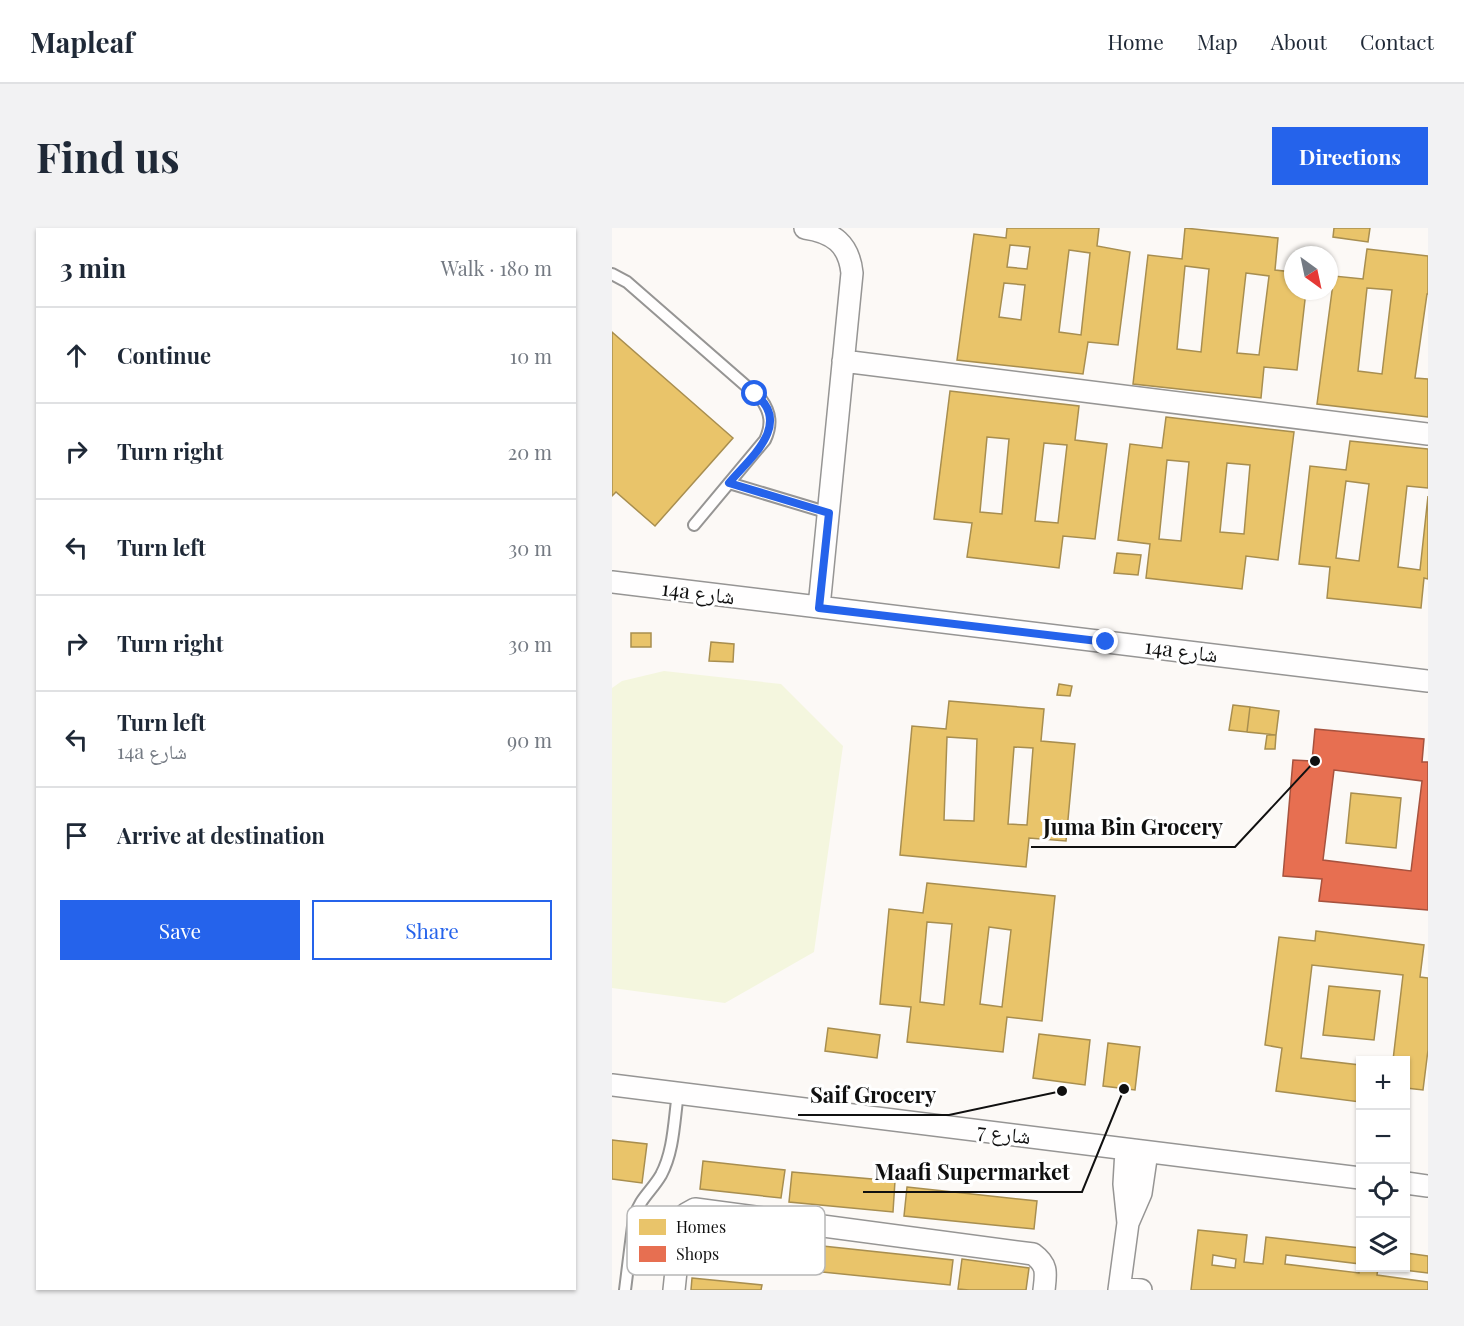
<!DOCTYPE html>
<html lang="en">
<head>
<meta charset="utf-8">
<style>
  body { margin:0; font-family:"Playfair Display","Noto Naskh Arabic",serif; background:#f2f2f3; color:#1f2937 }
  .controls { position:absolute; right:18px; bottom:18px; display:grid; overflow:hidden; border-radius:0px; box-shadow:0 2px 4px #0004 }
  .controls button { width:54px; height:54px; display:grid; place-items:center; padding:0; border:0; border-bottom:2px solid #e0e1e3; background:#fff; color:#1f2937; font:30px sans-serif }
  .compass { position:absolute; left:672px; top:18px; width:54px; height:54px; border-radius:50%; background:#fff; box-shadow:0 2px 4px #0004; rotate:147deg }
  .stop { position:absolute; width:18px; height:18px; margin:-14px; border:4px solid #2563eb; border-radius:50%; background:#fff }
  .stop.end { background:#2563eb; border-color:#fff; box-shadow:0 2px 6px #0008 }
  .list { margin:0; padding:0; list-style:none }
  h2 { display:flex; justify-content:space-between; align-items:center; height:78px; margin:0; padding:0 24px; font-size:26px }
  h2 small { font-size:20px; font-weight:400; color:#747a83 }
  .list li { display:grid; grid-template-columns:39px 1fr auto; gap:18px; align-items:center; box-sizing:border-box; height:96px; padding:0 24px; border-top:2px solid #e0e1e3 }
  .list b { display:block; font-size:22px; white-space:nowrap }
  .list p { margin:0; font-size:20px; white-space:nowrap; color:#747a83 }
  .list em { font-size:20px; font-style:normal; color:#747a83 }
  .actions { display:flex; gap:12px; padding:18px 24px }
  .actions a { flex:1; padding:14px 0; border:2px solid #2563eb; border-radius:0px; text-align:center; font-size:21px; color:#2563eb }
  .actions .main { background:#2563eb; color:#fff }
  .icon { flex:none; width:33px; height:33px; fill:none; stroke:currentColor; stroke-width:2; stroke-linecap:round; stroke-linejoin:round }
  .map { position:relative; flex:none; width:816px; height:1062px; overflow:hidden; border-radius:0px }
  header { display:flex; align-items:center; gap:36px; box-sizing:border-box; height:84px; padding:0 30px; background:#fff; border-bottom:2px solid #e0e1e3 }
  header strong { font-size:28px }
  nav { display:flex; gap:33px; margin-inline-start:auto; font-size:21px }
  .intro { display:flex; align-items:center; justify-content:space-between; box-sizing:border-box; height:144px; padding:0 36px }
  h1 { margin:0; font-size:42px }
  .button { padding:15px 27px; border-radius:0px; background:#2563eb; color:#fff; font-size:21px; font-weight:700 }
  main { display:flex; gap:36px; padding:0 36px }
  aside { flex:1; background:#fff; border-radius:0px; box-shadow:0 2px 4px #0004 }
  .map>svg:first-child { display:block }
  .pitch { fill:#f4f6de }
  .homes { fill:#e9c46a; stroke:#a88e4f; stroke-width:1.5; fill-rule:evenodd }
  .shops { fill:#e76f51; stroke:#a6523e; stroke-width:1.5; fill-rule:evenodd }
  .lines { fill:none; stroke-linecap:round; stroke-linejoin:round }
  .lane-casing { stroke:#969594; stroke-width:14 }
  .street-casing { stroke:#969594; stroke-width:24 }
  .lane { stroke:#fffefe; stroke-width:10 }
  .street { stroke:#fffefe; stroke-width:21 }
  .route { stroke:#2563eb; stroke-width:8 }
  .labels { text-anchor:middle; stroke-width:6; stroke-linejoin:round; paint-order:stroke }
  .street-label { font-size:21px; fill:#101010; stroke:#fff }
  .key { fill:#fff; stroke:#b7b7b7; stroke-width:1.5 }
  .key-label { font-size:16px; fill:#101010 }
  .leader { fill:none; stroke:#101010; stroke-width:2 }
  .callout-dot { fill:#101010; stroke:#fff; stroke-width:2 }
  .callout-label { font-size:22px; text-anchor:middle; font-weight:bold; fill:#101010; stroke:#fff; stroke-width:6; stroke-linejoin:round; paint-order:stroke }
</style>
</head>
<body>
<header>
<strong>Mapleaf</strong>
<nav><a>Home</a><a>Map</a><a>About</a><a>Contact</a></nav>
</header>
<div class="intro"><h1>Find us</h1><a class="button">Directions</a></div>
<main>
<aside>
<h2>3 min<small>Walk · 180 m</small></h2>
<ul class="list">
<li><svg class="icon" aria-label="ahead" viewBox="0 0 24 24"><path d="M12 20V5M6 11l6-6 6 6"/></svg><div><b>Continue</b></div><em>10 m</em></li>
<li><svg class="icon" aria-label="right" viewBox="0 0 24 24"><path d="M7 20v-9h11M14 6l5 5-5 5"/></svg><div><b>Turn right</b></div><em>20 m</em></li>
<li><svg class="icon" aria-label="left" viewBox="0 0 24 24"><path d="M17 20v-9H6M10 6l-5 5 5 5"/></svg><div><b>Turn left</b></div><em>30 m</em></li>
<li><svg class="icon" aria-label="right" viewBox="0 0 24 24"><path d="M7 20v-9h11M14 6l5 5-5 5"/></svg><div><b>Turn right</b></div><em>30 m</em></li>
<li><svg class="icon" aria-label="left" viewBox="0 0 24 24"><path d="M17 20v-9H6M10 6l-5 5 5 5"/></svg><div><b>Turn left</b><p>14a شارع</p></div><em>90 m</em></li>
<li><svg class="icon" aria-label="arrive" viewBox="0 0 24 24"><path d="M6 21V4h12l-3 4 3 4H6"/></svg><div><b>Arrive at destination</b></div></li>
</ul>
<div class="actions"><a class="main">Save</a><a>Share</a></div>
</aside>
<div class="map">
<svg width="816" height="1062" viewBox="0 0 816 1062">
  <rect width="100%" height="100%" fill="#fcf9f6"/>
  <!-- pitch -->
  <path class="pitch" d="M 52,443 L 169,456 L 231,518 L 202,724 L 113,775 L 0,760 L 0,460 L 10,453 Z"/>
  <!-- homes -->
  <path class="homes" d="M 395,0 L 487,0 L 485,18 L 518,24 L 506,117 L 476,114 L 471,146 L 345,132 L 362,6 L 394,10 ZM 398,17 L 418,19 L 415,41 L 395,39 ZM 457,22 L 478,25 L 469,107 L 447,104 ZM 392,55 L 413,57 L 409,92 L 387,89 Z
    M 573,0 L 666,10 L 663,42 L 681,44 L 681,63 L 694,63 L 685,142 L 652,139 L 649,170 L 521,156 L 536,27 L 570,31 ZM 573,38 L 597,41 L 589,124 L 565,121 ZM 634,45 L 657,48 L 647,127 L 625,125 Z
    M 722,0 L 758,0 L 756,14 L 721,9 Z
    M 755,21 L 816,28 L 816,66 L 815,66 L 803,150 L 816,151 L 816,189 L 705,176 L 722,48 L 751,51 ZM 755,60 L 780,62 L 770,146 L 746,143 Z
    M 0,104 L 121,210 L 43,298 L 4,264 L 0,268 Z
    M 338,163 L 467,178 L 463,212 L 495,216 L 483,311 L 451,308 L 447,340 L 355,329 L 360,295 L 322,291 ZM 375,209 L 397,211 L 390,286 L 368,284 ZM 432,215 L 455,217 L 446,295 L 423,293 Z
    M 554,189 L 682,204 L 666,332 L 634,328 L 630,361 L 534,350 L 538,316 L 506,312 L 518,216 L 550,220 ZM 555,232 L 577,234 L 569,313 L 547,311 ZM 615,235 L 638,237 L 632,306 L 608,304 Z
    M 738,213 L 816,221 L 816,260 L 795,258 L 786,339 L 808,342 L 816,268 L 816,351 L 812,350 L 809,380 L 715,370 L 718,339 L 687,336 L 698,238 L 734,242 ZM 734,253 L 757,256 L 747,333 L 724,330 Z
    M 505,325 L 529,327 L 526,347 L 502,345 Z
    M 19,405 L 39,405 L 39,419 L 19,419 Z
    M 99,414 L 122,416 L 121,434 L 97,433 Z
    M 447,456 L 460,458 L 458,468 L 445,467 Z
    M 337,473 L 432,481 L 429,513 L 463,516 L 454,613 L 417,610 L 414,639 L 288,627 L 300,498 L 334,501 ZM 335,509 L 365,511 L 362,593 L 332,592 ZM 402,519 L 421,520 L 415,597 L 396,596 Z
    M 621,477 L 638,479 L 635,504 L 617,502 Z
    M 638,479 L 667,483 L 664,507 L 635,504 Z
    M 655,507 L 664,507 L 663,521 L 653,521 Z
    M 739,565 L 789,570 L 784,620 L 734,615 Z
    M 315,655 L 443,668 L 430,793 L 395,789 L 391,824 L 295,814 L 299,779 L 268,776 L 277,681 L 311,685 ZM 315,694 L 340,696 L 332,777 L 308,774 ZM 377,699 L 399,702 L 390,779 L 368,776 Z
    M 704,703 L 812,717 L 808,749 L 816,750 L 816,822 L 811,862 L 794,860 L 794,832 L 781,832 L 791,747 L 700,737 L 689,830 L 748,837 L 748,874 L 664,863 L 670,820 L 653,817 L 667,709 L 703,713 Z
    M 717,758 L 768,763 L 762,812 L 711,807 Z
    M 216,800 L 268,807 L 265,830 L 213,823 Z
    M 427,806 L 478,812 L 473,857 L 421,850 Z
    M 496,815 L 528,819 L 523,862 L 491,858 Z
    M 0,912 L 35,916 L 30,955 L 0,951 Z
    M 91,933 L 173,942 L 169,970 L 88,961 Z
    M 180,944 L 283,953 L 281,984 L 177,974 Z
    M 295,959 L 425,973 L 422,1001 L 292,988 Z
    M 586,1002 L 635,1007 L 632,1034 L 651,1036 L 654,1009 L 748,1020 L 748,1040 L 766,1040 L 765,1047 L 816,1054 L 816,1062 L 579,1062 ZM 601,1027 L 624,1031 L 623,1040 L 600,1037 ZM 674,1027 L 748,1036 L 747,1045 L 673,1036 Z
    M 164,1013 L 341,1032 L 338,1057 L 161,1039 Z
    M 794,1025 L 816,1028 L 816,1045 L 775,1040 L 794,1040 Z
    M 350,1031 L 417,1040 L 414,1062 L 357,1062 L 346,1061 Z
    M 80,1050 L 150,1057 L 149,1062 L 79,1062 Z"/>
  <!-- shops -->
  <path class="shops" d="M 703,501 L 812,511 L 810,534 L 816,534 L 816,682 L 707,673 L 710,651 L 671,648 L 681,532 L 700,533 ZM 722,542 L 810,553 L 799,643 L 711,632 Z"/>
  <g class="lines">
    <!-- lane casing -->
    <g class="lane-casing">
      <path id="lane" d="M 0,46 L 15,54 L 149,171 C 159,185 160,197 153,212 L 82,297
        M 117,255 L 217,285
        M 13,1062 L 22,990 C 28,970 39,964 49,947 C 62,923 62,892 66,865"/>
    </g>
    <!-- street casing -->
    <g class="street-casing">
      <path id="street" d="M 193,0 C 221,4 237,16 240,45 L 207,379
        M 231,133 L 816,206
        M 0,354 L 816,453
        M 0,857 C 250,887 499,920 748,950
        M 794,955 L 816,958
        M 516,995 L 529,965 L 535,924
        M 508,1060 L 529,1062
        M 62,1062 L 69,995 L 74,986 L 83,981 L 421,1026 C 436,1037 434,1045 432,1062
        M 507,1062 L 516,995 L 512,956 L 514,922"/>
    </g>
    <!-- lane -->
    <use href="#lane" class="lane"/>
    <!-- street -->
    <use href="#street" class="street"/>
  </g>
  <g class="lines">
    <!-- route -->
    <path class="route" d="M 143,166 C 181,196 138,230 117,255 L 217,285 L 207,380 L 494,414"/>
  </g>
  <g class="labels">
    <!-- street labels -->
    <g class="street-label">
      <text transform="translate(86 365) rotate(7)" y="7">14a شارع</text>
      <text transform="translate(569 423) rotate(7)" y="7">14a شارع</text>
      <text transform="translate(392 906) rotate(7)" y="7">شارع 7</text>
    </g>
  </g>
  <!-- legend -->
  <rect x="15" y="978" width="198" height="69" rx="9" class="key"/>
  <rect x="27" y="991" width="27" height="16" fill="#e9c46a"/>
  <rect x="27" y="1018" width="27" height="16" fill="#e76f51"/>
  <g class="key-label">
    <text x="64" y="1005">Homes</text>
    <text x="64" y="1032">Shops</text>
  </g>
  <!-- callouts -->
  <path class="leader" d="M703 533L623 619H419M450 863L337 887H186M512 861L470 964H251"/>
  <g class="callout-dot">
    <circle cx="703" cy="533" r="6"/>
    <circle cx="450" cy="863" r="6"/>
    <circle cx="512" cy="861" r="6"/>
  </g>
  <g class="callout-label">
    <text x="521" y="607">Juma Bin Grocery</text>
    <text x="261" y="875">Saif Grocery</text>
    <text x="360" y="952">Maafi Supermarket</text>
  </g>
</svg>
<div class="controls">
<button>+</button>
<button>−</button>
<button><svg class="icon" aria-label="locate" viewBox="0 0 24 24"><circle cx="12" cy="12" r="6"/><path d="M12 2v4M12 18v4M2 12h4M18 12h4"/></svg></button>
<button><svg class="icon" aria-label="layers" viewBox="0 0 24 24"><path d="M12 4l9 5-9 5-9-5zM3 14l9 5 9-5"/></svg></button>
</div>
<svg class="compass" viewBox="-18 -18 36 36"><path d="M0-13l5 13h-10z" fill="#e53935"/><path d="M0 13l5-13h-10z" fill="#747a83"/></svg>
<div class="stop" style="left:143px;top:166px"></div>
<div class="stop end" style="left:494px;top:414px"></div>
</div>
</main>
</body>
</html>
